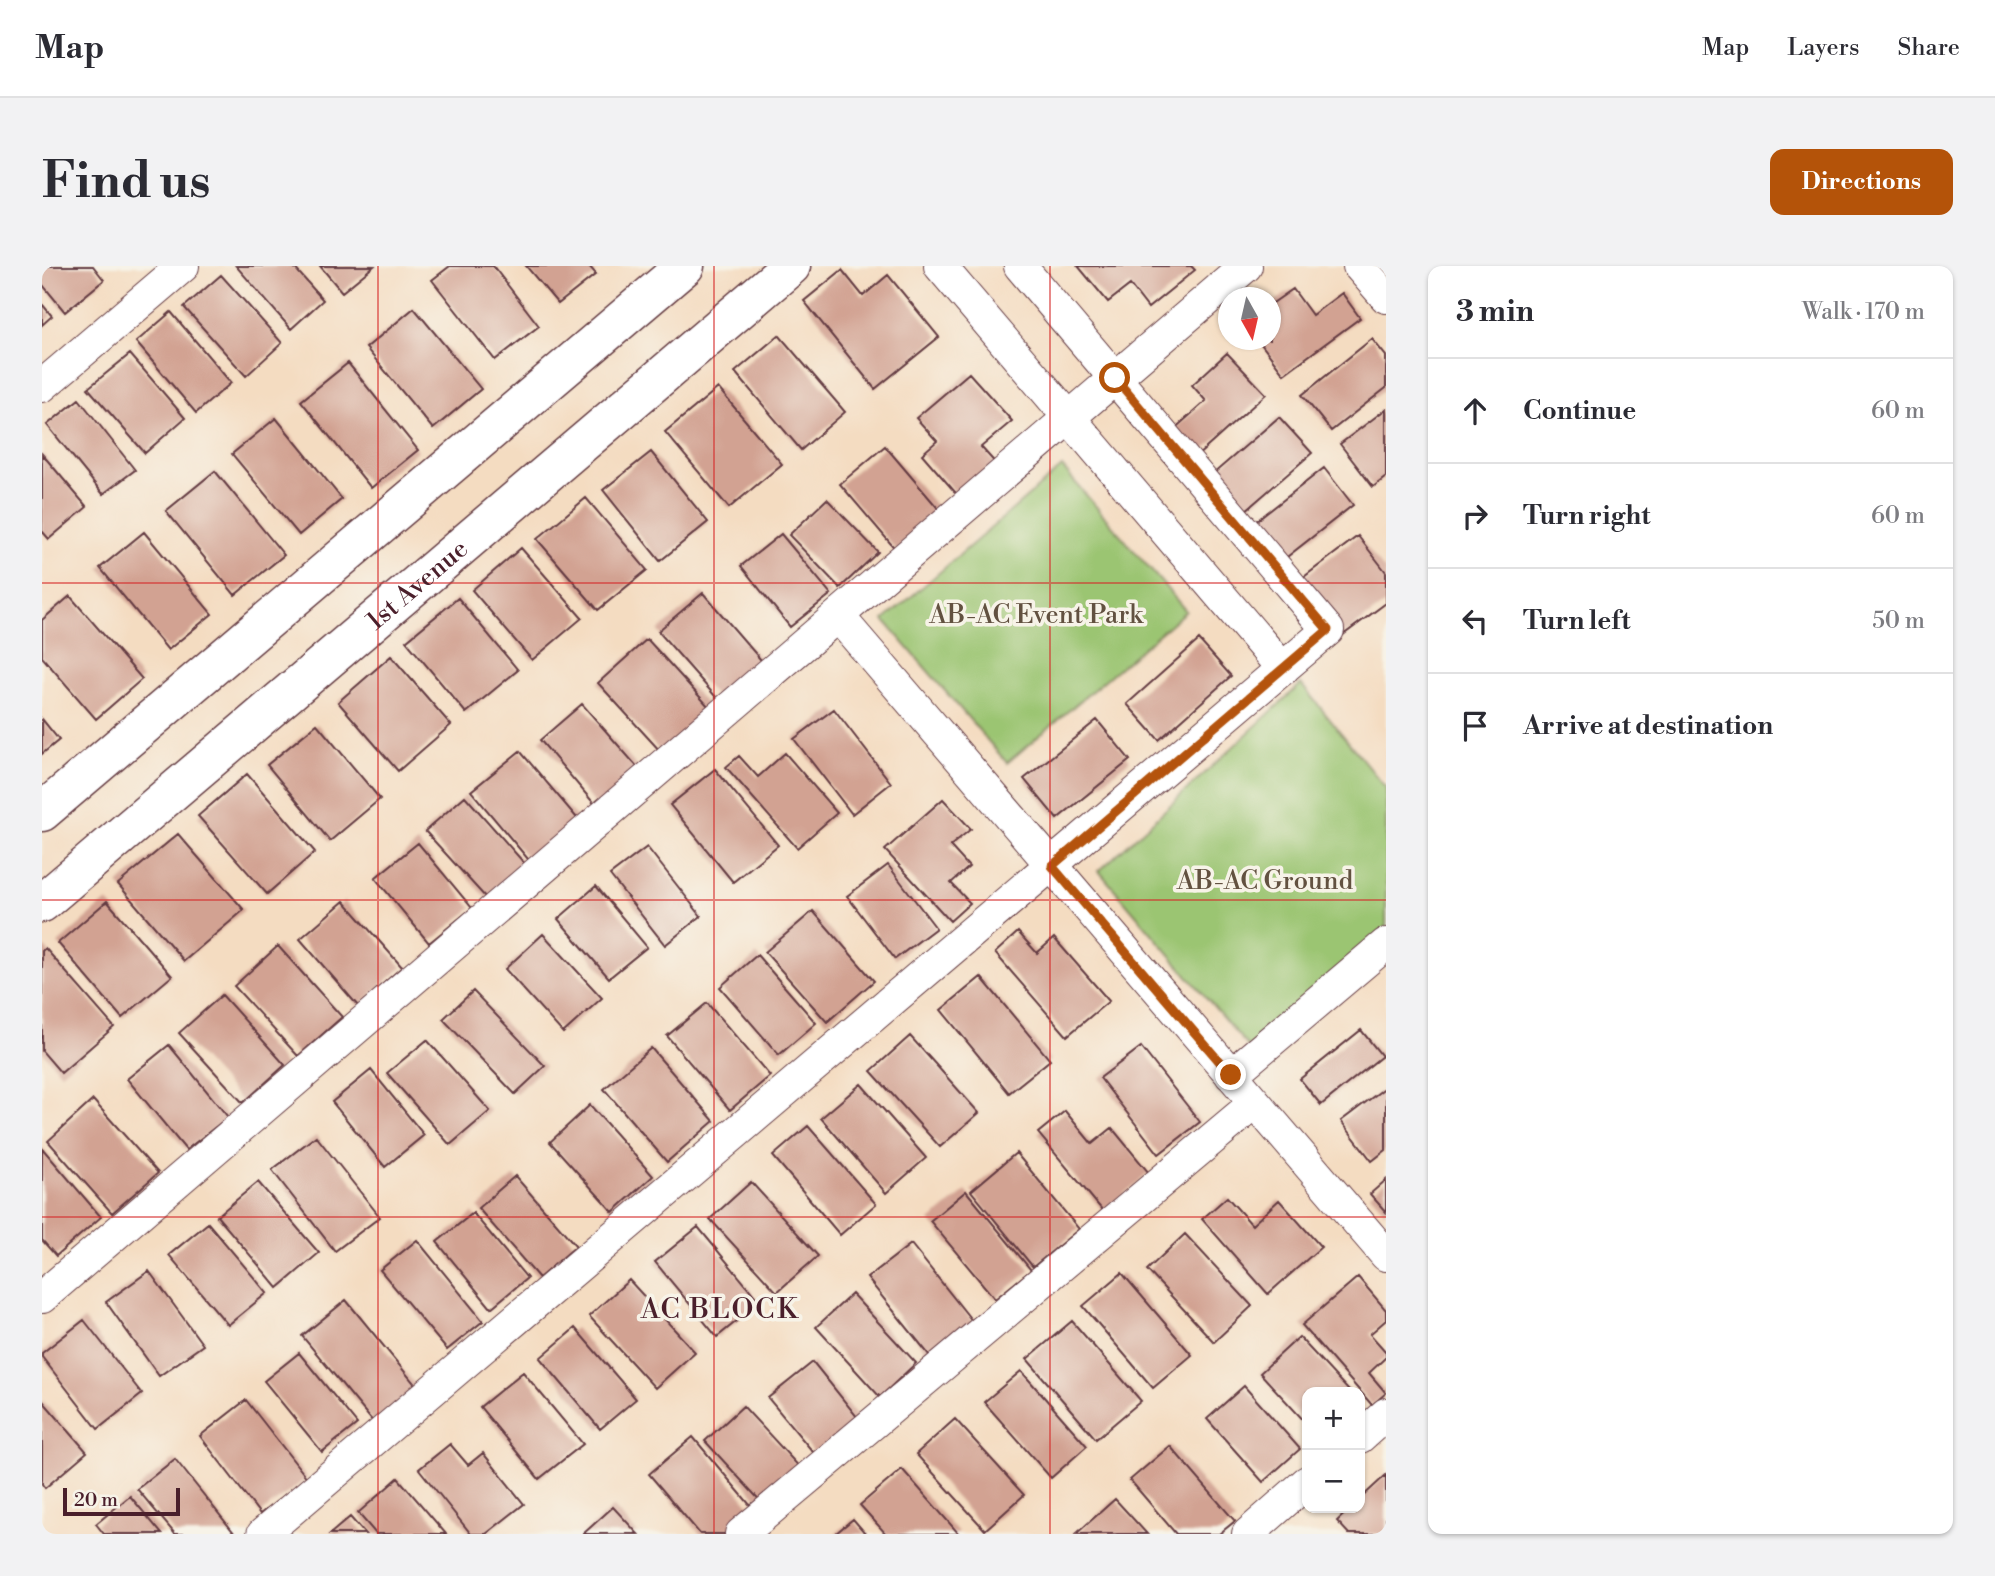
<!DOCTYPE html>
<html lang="en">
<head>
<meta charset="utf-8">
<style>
  body { margin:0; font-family:"Libre Bodoni",serif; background:#f2f2f3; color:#2b2b33 }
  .controls { position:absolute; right:21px; bottom:21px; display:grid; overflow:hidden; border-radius:14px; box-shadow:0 2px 5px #0004 }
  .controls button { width:63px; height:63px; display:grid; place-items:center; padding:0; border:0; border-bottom:2px solid #e1e1e2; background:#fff; color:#2b2b33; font:35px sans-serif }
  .compass { position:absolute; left:1176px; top:21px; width:63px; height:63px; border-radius:50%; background:#fff; box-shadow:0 2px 5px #0004; rotate:172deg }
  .scale { position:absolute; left:21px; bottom:18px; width:117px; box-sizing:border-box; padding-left:7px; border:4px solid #4a1f2b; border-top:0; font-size:19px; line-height:24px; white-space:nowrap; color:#4a1f2b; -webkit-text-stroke:5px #f7f3e8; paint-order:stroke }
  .stop { position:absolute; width:21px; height:21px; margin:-16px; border:5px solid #b45309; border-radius:50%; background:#fff }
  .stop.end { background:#b45309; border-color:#fff; box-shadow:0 2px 7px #0008 }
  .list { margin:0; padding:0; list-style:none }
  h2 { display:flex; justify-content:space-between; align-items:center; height:91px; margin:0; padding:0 28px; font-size:30px }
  h2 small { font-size:23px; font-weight:400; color:#7c7c81 }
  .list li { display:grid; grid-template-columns:46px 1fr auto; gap:21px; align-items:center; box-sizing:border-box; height:105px; padding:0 28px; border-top:2px solid #e1e1e2 }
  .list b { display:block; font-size:26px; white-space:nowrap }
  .list em { font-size:23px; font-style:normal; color:#7c7c81 }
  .icon { flex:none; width:38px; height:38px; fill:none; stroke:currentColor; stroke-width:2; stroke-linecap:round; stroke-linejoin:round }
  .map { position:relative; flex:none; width:1344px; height:1268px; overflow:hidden; border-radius:14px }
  header { display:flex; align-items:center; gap:42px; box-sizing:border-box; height:98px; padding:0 35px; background:#fff; border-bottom:2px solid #e1e1e2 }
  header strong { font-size:33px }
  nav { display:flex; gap:38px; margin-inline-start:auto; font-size:24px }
  .intro { display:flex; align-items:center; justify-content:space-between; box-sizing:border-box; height:168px; padding:0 42px }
  h1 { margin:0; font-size:49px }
  .button { padding:18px 32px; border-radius:14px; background:#b45309; color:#fff; font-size:24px; font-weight:700 }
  main { display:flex; gap:42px; padding:0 42px }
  aside { flex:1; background:#fff; border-radius:14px; box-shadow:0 2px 5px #0004 }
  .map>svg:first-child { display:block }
  .green { fill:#9bc572; stroke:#72724e; stroke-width:2 }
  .building { fill:#d2a292 }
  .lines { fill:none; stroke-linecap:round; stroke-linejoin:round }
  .street-casing { stroke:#643b42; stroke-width:34 }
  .secondary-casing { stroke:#643b42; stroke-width:41 }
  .street { stroke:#fff; stroke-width:32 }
  .secondary { stroke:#fff; stroke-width:38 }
  .route { stroke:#b45309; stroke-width:9 }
  .grid { fill:none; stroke:#d62828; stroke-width:2; stroke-opacity:0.55 }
  .labels { text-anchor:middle; stroke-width:7; stroke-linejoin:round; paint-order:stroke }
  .street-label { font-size:26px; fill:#4a1f2b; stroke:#f7f3e8 }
  .park-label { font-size:26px; fill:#625140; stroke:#f7f3e8 }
  .neighbourhood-label { font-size:28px; letter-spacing:2px; fill:#4a1f2b; stroke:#f7f3e8 }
</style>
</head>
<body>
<header>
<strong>Map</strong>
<nav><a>Map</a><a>Layers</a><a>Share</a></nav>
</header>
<div class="intro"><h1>Find us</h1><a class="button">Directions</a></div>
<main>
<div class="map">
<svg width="1344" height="1268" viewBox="0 0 1344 1268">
  <rect width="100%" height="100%" fill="#f7f3e8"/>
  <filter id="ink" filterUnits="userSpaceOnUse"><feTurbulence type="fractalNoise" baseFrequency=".0143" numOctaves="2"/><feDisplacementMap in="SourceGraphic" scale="14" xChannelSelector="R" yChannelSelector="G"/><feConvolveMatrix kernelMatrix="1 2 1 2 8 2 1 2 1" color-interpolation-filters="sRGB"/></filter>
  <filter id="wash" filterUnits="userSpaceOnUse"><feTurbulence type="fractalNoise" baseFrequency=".00686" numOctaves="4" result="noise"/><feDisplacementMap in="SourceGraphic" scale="28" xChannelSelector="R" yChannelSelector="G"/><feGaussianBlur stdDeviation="1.57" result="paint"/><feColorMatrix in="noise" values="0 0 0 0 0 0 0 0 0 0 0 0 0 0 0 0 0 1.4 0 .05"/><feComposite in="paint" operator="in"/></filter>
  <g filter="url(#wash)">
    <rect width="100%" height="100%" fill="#f4dcc1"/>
    <!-- green -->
    <path class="green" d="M 1020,201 L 1144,345 L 965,497 L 842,354 Z
      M 1259,418 L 1344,522 L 1344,678 L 1213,789 L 1057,605 Z"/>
    <g id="blocks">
      <!-- building -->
      <path class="building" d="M 0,0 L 51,0 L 62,14 L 23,46 L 0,18 Z
        M 194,0 L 251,0 L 281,34 L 249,63 Z
        M 278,0 L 332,0 L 300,26 Z
        M 408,0 L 451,0 L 497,60 L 453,94 L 390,14 Z
        M 484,0 L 547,0 L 554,8 L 516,38 Z
        M 1036,0 L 1149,0 L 1153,4 L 1106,42 L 1088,19 L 1066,36 Z
        M 800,4 L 821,30 L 846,9 L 897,71 L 833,123 L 762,35 Z
        M 179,9 L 240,77 L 204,110 L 142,41 Z
        M 1251,23 L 1270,49 L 1300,27 L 1318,52 L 1242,108 L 1216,74 L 1228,74 L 1228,39 Z
        M 0,38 L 10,50 L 0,59 Z
        M 372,42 L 439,123 L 391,163 L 324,82 Z
        M 129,46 L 189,117 L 154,147 L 94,76 Z
        M 737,69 L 803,146 L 759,184 L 693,106 Z
        M 1330,73 L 1344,90 L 1344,122 L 1289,165 L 1260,129 Z
        M 1185,87 L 1224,128 L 1154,191 L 1130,165 L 1164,135 L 1150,119 Z
        M 88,88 L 143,152 L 103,187 L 46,122 Z
        M 306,97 L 376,184 L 329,222 L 259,135 Z
        M 927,107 L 970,155 L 939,181 L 957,201 L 919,233 L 880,188 L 895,175 L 874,152 Z
        M 676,122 L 740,198 L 687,242 L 623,166 Z
        M 37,133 L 93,204 L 61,228 L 5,159 Z
        M 1344,143 L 1344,211 L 1331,221 L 1298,178 Z
        M 1237,151 L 1270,187 L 1203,245 L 1171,208 Z
        M 234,152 L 300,233 L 257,269 L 190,188 Z
        M 843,180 L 900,247 L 855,285 L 798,218 Z
        M 609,186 L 666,256 L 618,295 L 561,224 Z
        M 0,188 L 45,241 L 7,273 L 0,265 Z
        M 1282,202 L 1311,239 L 1241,294 L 1212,257 Z
        M 173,205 L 242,289 L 193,329 L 124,245 Z
        M 544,232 L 605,304 L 556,344 L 495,273 Z
        M 785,233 L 836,286 L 798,322 L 747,269 Z
        M 102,266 L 170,348 L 126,384 L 58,302 Z
        M 739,268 L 789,328 L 748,361 L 699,300 Z
        M 1316,270 L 1344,306 L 1344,337 L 1297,372 L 1254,317 Z
        M 479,282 L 540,352 L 490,394 L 430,324 Z
        M 661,327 L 725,401 L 681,439 L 616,365 Z
        M 28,330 L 100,413 L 54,453 L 0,391 L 0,354 Z
        M 416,332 L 476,404 L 424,447 L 364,375 Z
        M 605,373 L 668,442 L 619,486 L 556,417 Z
        M 1157,374 L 1189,410 L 1117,474 L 1085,438 Z
        M 349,390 L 409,459 L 356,505 L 296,436 Z
        M 540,438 L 598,504 L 555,541 L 498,474 Z
        M 792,443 L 849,517 L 810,548 L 752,473 Z
        M 0,453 L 17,474 L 0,488 Z
        M 1055,454 L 1088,494 L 1015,553 L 982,513 Z
        M 275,458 L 338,533 L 288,575 L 225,499 Z
        M 478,485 L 540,558 L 491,599 L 429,525 Z
        M 743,487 L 795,547 L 755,582 L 684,501 L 697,490 L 716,511 Z
        M 673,503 L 736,579 L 691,616 L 628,539 Z
        M 205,508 L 273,586 L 225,628 L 156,550 Z
        M 423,530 L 483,598 L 445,633 L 383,565 Z
        M 901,533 L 929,563 L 908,580 L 927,601 L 909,617 L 928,637 L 908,655 L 843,584 Z
        M 136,568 L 202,644 L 142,695 L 76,618 Z
        M 376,577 L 430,642 L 387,677 L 333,612 Z
        M 605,581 L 659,650 L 623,679 L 568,609 Z
        M 846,599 L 894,662 L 853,693 L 805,630 Z
        M 554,620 L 605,681 L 567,712 L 516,653 Z
        M 65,635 L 130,710 L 80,752 L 16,677 Z
        M 302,635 L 360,701 L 316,740 L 258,673 Z
        M 771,645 L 832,715 L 785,756 L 723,686 Z
        M 976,666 L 995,687 L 1012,672 L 1067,735 L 1025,770 L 953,687 Z
        M 501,668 L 560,732 L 521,767 L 463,703 Z
        M 236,680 L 300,751 L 256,790 L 192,720 Z
        M 3,682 L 72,761 L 19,807 L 0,785 L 0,685 Z
        M 715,689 L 774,757 L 737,789 L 678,721 Z
        M 939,711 L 1008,794 L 967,827 L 899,744 Z
        M 431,725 L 503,800 L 473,828 L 401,753 Z
        M 180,729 L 243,799 L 201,837 L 137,767 Z
        M 665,737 L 728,810 L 688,844 L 625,770 Z
        M 1319,764 L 1340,790 L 1279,839 L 1258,813 Z
        M 868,770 L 937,847 L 898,881 L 829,805 Z
        M 385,774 L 448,845 L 408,879 L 345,807 Z
        M 127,779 L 186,851 L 144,884 L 85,813 Z
        M 1099,781 L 1158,856 L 1117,888 L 1058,812 Z
        M 609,782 L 672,855 L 625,896 L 562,823 Z
        M 329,804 L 382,869 L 343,901 L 290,836 Z
        M 819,818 L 884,892 L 844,927 L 779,852 Z
        M 1344,821 L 1344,884 L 1330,895 L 1299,855 Z
        M 51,834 L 116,907 L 70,947 L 6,875 Z
        M 548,839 L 611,910 L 571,946 L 508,876 Z
        M 1023,845 L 1050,878 L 1070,862 L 1107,907 L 1061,945 L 996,867 Z
        M 766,860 L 834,938 L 798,969 L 731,890 Z
        M 274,870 L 338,951 L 293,985 L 230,904 Z
        M 0,882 L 59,951 L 14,990 L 0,974 Z
        M 974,887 L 1037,963 L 991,1001 L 929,925 Z
        M 473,910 L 534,980 L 497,1012 L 436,942 Z
        M 1344,914 L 1344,946 L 1328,928 Z
        M 216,916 L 277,987 L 236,1022 L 175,950 Z
        M 709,916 L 776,990 L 735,1026 L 668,953 Z
        M 924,925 L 989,1004 L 953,1033 L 888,955 Z
        M 1185,931 L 1210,959 L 1237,934 L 1279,981 L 1226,1028 L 1160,953 Z
        M 431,947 L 485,1012 L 449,1042 L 395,976 Z
        M 166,957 L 225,1027 L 186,1059 L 127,989 Z
        M 656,961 L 718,1036 L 675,1071 L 613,996 Z
        M 1143,968 L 1210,1040 L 1172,1076 L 1105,1004 Z
        M 375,974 L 441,1055 L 405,1084 L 338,1004 Z
        M 869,978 L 931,1056 L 888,1090 L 825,1012 Z
        M 107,1005 L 161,1079 L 117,1110 L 64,1036 Z
        M 1080,1007 L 1150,1089 L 1111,1122 L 1041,1040 Z
        M 1316,1011 L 1344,1044 L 1344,1054 L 1328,1068 L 1344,1086 L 1344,1091 L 1327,1107 L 1344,1127 L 1330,1139 L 1260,1059 Z
        M 587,1014 L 653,1086 L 613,1122 L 547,1050 Z
        M 810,1028 L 874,1097 L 838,1131 L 774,1061 Z
        M 304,1034 L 376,1122 L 332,1157 L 260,1070 Z
        M 42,1054 L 100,1128 L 56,1163 L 0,1091 L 0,1087 Z
        M 1030,1055 L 1099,1135 L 1054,1173 L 985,1093 Z
        M 533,1062 L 594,1133 L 558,1163 L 498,1092 Z
        M 1257,1071 L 1308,1126 L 1265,1126 L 1265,1158 L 1218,1107 Z
        M 257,1087 L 315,1158 L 280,1186 L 222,1115 Z
        M 771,1096 L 820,1157 L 776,1192 L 726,1132 Z
        M 979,1105 L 1045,1180 L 1009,1212 L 942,1136 Z
        M 481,1106 L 541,1178 L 497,1213 L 438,1141 Z
        M 1202,1120 L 1258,1183 L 1221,1216 L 1165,1153 Z
        M 0,1134 L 45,1186 L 3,1222 L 0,1218 Z
        M 204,1134 L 265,1212 L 218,1248 L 158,1170 Z
        M 701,1140 L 762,1206 L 724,1241 L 663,1175 Z
        M 913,1153 L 982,1229 L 943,1264 L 874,1188 Z
        M 651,1171 L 713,1245 L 686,1268 L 658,1268 L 607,1208 Z
        M 408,1178 L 426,1199 L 441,1187 L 482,1238 L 444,1268 L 429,1268 L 377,1203 Z
        M 1128,1180 L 1193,1255 L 1177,1268 L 1134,1268 L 1088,1214 Z
        M 133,1193 L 193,1268 L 133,1268 L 95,1223 Z
        M 860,1203 L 917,1268 L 844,1268 L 818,1239 Z
        M 1344,1209 L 1344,1268 L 1307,1268 L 1295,1255 L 1309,1242 L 1318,1242 L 1318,1233 Z
        M 356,1212 L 404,1268 L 334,1268 L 316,1247 Z
        M 88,1230 L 120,1268 L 62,1268 L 54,1258 Z
        M 1073,1233 L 1105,1268 L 1034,1268 Z
        M 571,1241 L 596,1268 L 541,1268 Z
        M 308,1251 L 323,1268 L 288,1268 Z
        M 811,1253 L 824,1268 L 793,1268 Z"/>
    </g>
  </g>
  <g filter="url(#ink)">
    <use href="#blocks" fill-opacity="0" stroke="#643b42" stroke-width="2"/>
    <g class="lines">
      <!-- street casing -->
      <g class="street-casing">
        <path id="street" d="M 898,0 L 1241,403
          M 1317,0 L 1344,31
          M 0,120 L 141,0
          M 796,350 L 1344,989
          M 1189,809 L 1344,678
          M 0,1031 L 1204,0
          M 1318,1171 L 1344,1148
          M 221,1268 L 1286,364 L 978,0
          M 699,1268 L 1213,837
          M 1206,1268 L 1265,1216"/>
      </g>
      <!-- secondary casing -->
      <g class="secondary-casing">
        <g id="secondary">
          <path d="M 0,546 L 643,0"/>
          <path id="s1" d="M 0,637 L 749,0"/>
        </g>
      </g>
      <!-- street -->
      <use href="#street" class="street"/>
      <!-- secondary -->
      <use href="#secondary" class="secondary"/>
    </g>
  </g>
  <g class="lines" filter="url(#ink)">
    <!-- route -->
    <path class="route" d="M 1073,112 L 1286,364 L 1010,600 L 1189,809"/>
  </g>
  <!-- grid -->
  <path class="grid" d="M 336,0 L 336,1268M 672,0 L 672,1268M 1008,0 L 1008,1268M 0,317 L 1344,317M 0,634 L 1344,634M 0,951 L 1344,951"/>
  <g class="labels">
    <!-- street labels -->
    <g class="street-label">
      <text dy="9" stroke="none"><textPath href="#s1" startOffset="492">1st Avenue</textPath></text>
    </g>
    <!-- park labels -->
    <g class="park-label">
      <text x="994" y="357">AB-AC Event Park</text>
      <text x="1223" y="623">AB-AC Ground</text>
    </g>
    <!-- neighbourhood labels -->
    <g class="neighbourhood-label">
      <text x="678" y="1052">AC BLOCK</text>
    </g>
  </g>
</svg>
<div class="controls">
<button>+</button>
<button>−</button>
</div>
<svg class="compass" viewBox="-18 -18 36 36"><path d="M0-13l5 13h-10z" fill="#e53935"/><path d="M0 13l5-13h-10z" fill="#7c7c81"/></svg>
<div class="scale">20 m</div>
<div class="stop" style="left:1073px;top:112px"></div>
<div class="stop end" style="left:1189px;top:809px"></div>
</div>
<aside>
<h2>3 min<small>Walk · 170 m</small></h2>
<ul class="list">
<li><svg class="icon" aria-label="ahead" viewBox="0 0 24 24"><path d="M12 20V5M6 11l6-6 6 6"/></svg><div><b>Continue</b></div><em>60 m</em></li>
<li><svg class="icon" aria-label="right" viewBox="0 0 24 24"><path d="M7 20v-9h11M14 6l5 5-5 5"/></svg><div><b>Turn right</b></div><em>60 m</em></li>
<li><svg class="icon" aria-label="left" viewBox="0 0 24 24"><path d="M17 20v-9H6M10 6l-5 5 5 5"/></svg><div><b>Turn left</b></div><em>50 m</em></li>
<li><svg class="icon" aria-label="arrive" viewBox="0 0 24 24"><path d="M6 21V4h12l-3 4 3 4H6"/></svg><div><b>Arrive at destination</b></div></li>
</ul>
</aside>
</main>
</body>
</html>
